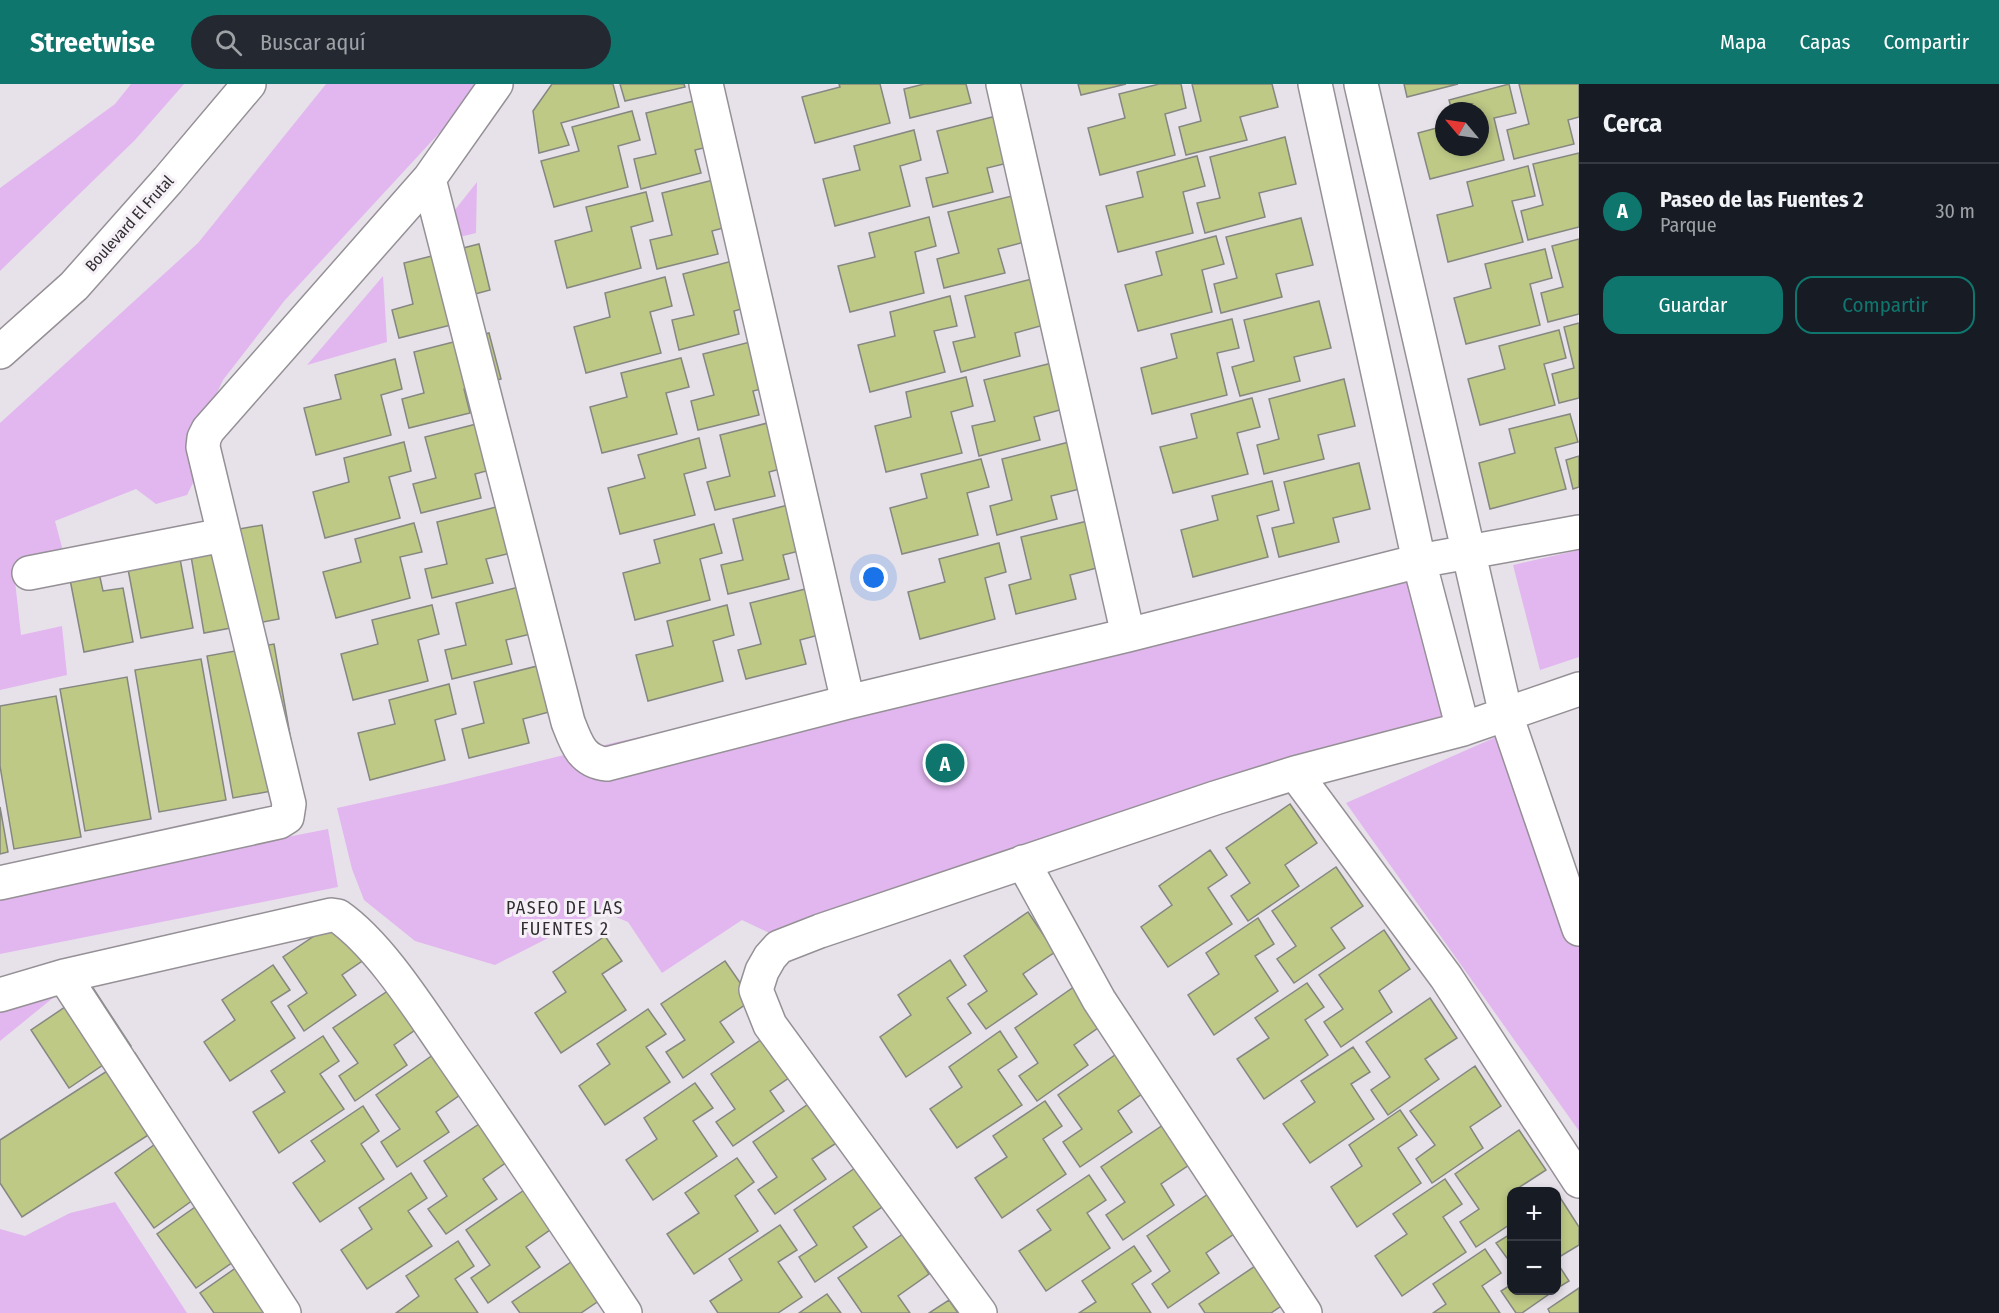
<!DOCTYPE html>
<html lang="es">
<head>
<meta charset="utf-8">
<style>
  body { margin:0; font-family:"Fira Sans Condensed",sans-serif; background:#242831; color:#f1f3f6 }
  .controls { position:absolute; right:18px; bottom:18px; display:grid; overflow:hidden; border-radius:12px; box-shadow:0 3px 9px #0003 }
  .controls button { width:54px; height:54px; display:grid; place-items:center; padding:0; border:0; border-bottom:2px solid #363941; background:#171b24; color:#f1f3f6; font:30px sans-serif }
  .compass { position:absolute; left:1435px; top:18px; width:54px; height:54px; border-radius:50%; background:#171b24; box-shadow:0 3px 9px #0003; rotate:299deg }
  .you { position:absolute; left:874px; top:494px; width:21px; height:21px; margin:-15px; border:4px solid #fff; border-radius:50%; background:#1a73e8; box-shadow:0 0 0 9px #1a73e833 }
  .badge { display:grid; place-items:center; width:39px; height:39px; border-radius:50%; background:#0f766e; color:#fff; font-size:20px; font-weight:700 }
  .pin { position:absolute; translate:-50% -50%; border:3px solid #fff; box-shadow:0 2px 6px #0006 }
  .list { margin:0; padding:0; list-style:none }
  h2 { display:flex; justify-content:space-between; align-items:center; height:78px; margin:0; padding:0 24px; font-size:26px }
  h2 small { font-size:20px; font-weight:400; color:#9ea1a6 }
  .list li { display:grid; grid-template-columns:39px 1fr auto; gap:18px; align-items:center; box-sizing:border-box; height:96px; padding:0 24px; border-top:2px solid #363941 }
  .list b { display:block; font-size:22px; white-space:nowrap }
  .list p { margin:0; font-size:20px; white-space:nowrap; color:#9ea1a6 }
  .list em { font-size:20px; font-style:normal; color:#9ea1a6 }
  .actions { display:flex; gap:12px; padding:18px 24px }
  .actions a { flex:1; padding:14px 0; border:2px solid #0f766e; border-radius:18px; text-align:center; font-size:21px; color:#0f766e }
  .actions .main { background:#0f766e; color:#fff }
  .icon { flex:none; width:33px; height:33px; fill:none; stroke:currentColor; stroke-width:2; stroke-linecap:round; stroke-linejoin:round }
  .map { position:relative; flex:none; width:1579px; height:1229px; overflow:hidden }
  header { display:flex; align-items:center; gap:36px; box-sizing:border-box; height:84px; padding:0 30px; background:#0f766e; color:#fff }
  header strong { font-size:28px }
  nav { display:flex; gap:33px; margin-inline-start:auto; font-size:21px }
  .search { width:420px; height:54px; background:#242831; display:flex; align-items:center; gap:15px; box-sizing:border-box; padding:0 21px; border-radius:33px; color:#9ea1a6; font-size:22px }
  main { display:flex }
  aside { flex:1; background:#171b24 }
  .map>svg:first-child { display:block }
  .green { fill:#e2b7ef }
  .building { fill:#bec986; stroke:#858780; stroke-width:1.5 }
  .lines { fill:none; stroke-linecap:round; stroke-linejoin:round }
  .minor-casing { stroke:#959096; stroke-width:36 }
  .primary-casing { stroke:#959096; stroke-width:36 }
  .minor { stroke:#fff; stroke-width:33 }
  .primary { stroke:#fff; stroke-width:33 }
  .labels { text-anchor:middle; stroke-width:6; stroke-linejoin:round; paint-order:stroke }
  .street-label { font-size:16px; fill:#302e31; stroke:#f5eff6 }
  .neighbourhood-label { font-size:18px; letter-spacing:1.5px; fill:#302e31; stroke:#f5eff6 }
</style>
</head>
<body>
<header>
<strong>Streetwise</strong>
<div class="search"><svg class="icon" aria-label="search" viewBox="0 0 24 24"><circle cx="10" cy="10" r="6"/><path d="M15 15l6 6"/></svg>Buscar aquí</div>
<nav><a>Mapa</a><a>Capas</a><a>Compartir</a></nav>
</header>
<main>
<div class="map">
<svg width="1579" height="1229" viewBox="0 0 1579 1229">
  <rect width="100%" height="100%" fill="#e7e2e9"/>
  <!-- green -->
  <path class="green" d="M 131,0 L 184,0 L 135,56 L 0,187 L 0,104 L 115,20 Z
    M 326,0 L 480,0 L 467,19 L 285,216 L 223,296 L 202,341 L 203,379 L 187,411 L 156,420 L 136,405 L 55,437 L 67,482 L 15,497 L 21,551 L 62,542 L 67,591 L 0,606 L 0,339 L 198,159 Z
    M 477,98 L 476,149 L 427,161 Z
    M 383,192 L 387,258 L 307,281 Z
    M 1579,466 L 1579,573 L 1540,586 L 1513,481 Z
    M 1414,476 L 1462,648 L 782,855 L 742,836 L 662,889 L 628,838 L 601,827 L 495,881 L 415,857 L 364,816 L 352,785 L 337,724 L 446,700 L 617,658 L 900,596 Z
    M 1496,653 L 1579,853 L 1579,1047 L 1346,719 Z
    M 328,745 L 338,803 L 0,870 L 0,809 Z
    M 59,909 L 0,957 L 0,920 Z
    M 115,1118 L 187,1229 L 0,1229 L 0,1145 L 25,1152 L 70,1129 Z"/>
  <!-- building -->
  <path class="building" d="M 552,0 L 613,0 L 619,23 L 561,39 L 569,61 L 539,69 L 533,27 Z
    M 620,0 L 684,0 L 685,3 L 625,17 Z
    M 839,0 L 880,0 L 890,39 L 815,59 L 802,13 L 840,3 Z
    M 924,0 L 966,0 L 971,19 L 910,34 L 904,5 Z
    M 1078,0 L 1126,0 L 1081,11 Z
    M 1159,0 L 1181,0 L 1186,24 L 1165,30 L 1175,71 L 1100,91 L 1088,44 L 1125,34 L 1119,10 Z
    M 1192,0 L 1272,0 L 1278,23 L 1240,33 L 1247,56 L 1186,71 L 1179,43 L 1201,37 Z
    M 1404,0 L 1458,0 L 1407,13 Z
    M 1509,0 L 1516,29 L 1494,34 L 1504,76 L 1430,95 L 1418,49 L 1444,42 L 1444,63 L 1480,63 L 1480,27 L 1452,27 L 1449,16 Z
    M 1519,0 L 1579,0 L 1579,33 L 1568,36 L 1574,60 L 1514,75 L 1507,46 L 1529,40 Z
    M 721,10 L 732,57 L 695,66 L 701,89 L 641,105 L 634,75 L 656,70 L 646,29 Z
    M 632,27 L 640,56 L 618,62 L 628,103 L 554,123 L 541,77 L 579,67 L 572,43 Z
    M 1012,28 L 1024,75 L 987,84 L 993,108 L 933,123 L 926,94 L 948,89 L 937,47 Z
    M 914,46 L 921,76 L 900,82 L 910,122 L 835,142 L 823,95 L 860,86 L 854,62 Z
    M 1285,53 L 1296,100 L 1259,109 L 1265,133 L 1205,149 L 1197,119 L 1220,114 L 1210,73 Z
    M 1579,69 L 1579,143 L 1528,156 L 1521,127 L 1543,121 L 1533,80 Z
    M 1197,72 L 1205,102 L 1183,108 L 1193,149 L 1118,168 L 1106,122 L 1143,113 L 1137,88 Z
    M 1528,82 L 1535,112 L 1512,117 L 1523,158 L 1448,178 L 1437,131 L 1473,122 L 1467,98 Z
    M 737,90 L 749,137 L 712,147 L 718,170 L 657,185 L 650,156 L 672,151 L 662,109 Z
    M 646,108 L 653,137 L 631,143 L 641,184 L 567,204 L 555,157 L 592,147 L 586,123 Z
    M 1024,109 L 1036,155 L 998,165 L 1005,189 L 944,204 L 937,175 L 959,169 L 948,128 Z
    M 929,133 L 936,162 L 915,168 L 924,209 L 850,228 L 838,182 L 875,173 L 869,149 Z
    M 1301,134 L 1313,181 L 1276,190 L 1282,213 L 1221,229 L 1214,200 L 1237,194 L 1226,153 Z
    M 1216,152 L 1224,180 L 1202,186 L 1212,228 L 1138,247 L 1125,201 L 1162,191 L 1156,168 Z
    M 1579,155 L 1579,230 L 1548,238 L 1541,209 L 1563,203 L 1552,162 Z
    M 479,160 L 490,206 L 453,216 L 459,239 L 399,254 L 392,226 L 413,220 L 404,179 Z
    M 1545,165 L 1552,194 L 1530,200 L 1540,241 L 1466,260 L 1454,214 L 1491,204 L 1485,180 Z
    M 759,170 L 770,217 L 734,227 L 739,250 L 679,266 L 672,236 L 694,231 L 683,190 Z
    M 665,193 L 672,222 L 650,228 L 661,269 L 586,289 L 574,243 L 610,233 L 605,209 Z
    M 1040,193 L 1051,239 L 1015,249 L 1020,272 L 961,288 L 953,258 L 975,253 L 965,212 Z
    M 950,212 L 957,242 L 934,247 L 945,288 L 870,308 L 858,261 L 895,252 L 890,228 Z
    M 1319,217 L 1331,264 L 1294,273 L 1300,297 L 1240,312 L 1232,283 L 1254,277 L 1244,236 Z
    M 1232,235 L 1239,264 L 1217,269 L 1227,311 L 1152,330 L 1141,284 L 1177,274 L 1171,250 Z
    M 1579,239 L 1579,314 L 1559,319 L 1552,290 L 1574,284 L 1564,243 Z
    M 1559,246 L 1566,274 L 1544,280 L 1555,321 L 1480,341 L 1468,295 L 1505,285 L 1499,262 Z
    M 489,249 L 501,295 L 464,305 L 470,329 L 409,344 L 402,315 L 424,309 L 414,268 Z
    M 778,251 L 790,298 L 753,307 L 759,331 L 698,346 L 691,317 L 714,311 L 703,270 Z
    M 681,274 L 689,303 L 666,309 L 677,350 L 602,369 L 590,323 L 627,313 L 621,289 Z
    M 395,275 L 402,305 L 381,311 L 391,351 L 316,371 L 304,324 L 341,315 L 335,291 Z
    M 1060,277 L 1071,323 L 1034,333 L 1040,356 L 979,372 L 972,342 L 995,337 L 984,296 Z
    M 966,293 L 973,322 L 951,328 L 962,369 L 886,388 L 875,342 L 911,333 L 906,308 Z
    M 1344,295 L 1355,342 L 1318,351 L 1324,375 L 1264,390 L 1257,361 L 1279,355 L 1269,315 Z
    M 1252,314 L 1260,343 L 1237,349 L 1248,390 L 1173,409 L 1160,363 L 1197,354 L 1191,330 Z
    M 1570,330 L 1578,358 L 1555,364 L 1566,405 L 1490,425 L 1479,379 L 1515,369 L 1509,345 Z
    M 795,332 L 806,378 L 769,388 L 775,412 L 715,426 L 707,398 L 730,392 L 720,351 Z
    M 500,334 L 512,380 L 475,390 L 481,414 L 421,429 L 413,400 L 436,394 L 425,353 Z
    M 699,354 L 706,384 L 684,390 L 695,431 L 620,450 L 608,404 L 645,394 L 638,371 Z
    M 1077,356 L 1088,403 L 1051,412 L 1057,435 L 997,451 L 990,422 L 1012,416 L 1002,375 Z
    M 404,358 L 411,387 L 389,393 L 400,434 L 325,454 L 313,408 L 349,398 L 344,374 Z
    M 1579,372 L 1579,403 L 1573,405 L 1566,376 Z
    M 981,375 L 989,403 L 967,409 L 978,451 L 902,470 L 890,424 L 927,414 L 921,390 Z
    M 1359,379 L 1370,425 L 1333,434 L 1339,458 L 1279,473 L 1272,444 L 1294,439 L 1284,398 Z
    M 1272,397 L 1279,426 L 1257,432 L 1268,473 L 1193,493 L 1181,446 L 1218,436 L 1212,412 Z
    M 808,416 L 819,462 L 783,471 L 789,495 L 728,510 L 721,481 L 743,476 L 733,435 Z
    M 512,419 L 524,466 L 486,475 L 493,499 L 432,514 L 425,485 L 447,480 L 437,438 Z
    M 1096,435 L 1108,481 L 1070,491 L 1076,515 L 1016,530 L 1009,501 L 1031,495 L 1021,453 Z
    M 414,439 L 422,468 L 400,473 L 410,514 L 336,534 L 323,488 L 361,478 L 355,455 Z
    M 714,440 L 722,469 L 700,475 L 710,516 L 635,536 L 623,489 L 660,479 L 654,456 Z
    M 262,441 L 279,535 L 204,549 L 188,454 Z
    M 177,459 L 193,544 L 141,554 L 125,469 Z
    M 999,459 L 1006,488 L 985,494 L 995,535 L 920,555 L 908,508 L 945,498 L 939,475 Z
    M 97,480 L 103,507 L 123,504 L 133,558 L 84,568 L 68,485 Z
    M 531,500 L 543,547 L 506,556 L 512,580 L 452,595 L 445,566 L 466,561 L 456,519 Z
    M 825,500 L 837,546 L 800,556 L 806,580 L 746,595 L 738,566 L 761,560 L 750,519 Z
    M 432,521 L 439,550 L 418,556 L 428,597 L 353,616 L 341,570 L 378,560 L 372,536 Z
    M 727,521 L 734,551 L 713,557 L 723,597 L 648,617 L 636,571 L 673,562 L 667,537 Z
    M 274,560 L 299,702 L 233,714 L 207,572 Z
    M 201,575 L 226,716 L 159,728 L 135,586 Z
    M 549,579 L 560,625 L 523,635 L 529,659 L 469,674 L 462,645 L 484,639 L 474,598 Z
    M 127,593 L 151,735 L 85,747 L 60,605 Z
    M 449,600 L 456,630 L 435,636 L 445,676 L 370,696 L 358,649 L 395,640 L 389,616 Z
    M 56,612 L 81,753 L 14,765 L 0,682 L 0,622 Z
    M 1290,720 L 1317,759 L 1285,781 L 1299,802 L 1248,837 L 1231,812 L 1250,799 L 1226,764 Z
    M 0,723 L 8,768 L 0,770 Z
    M 1210,766 L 1227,791 L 1208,804 L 1232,840 L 1168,883 L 1141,843 L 1172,821 L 1159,802 Z
    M 1336,783 L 1363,822 L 1331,844 L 1345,864 L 1294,899 L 1277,875 L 1296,862 L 1272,827 Z
    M 1028,828 L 1055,868 L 1023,890 L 1037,910 L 986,945 L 968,920 L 987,907 L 964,872 Z
    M 347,830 L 374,869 L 342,891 L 356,911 L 304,947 L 288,922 L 307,909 L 283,873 Z
    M 1258,834 L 1274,860 L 1255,872 L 1278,907 L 1214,951 L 1188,911 L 1219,890 L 1206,869 Z
    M 1384,846 L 1410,885 L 1379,907 L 1392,928 L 1341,963 L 1324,938 L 1343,925 L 1319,891 Z
    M 605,852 L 622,877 L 602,890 L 626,926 L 561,969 L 535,929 L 566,908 L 553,888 Z
    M 950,876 L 966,901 L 947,914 L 971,949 L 906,993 L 880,953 L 911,931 L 898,911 Z
    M 725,877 L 752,916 L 720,938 L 734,958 L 683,994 L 666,968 L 685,956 L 661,920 Z
    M 273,881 L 290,906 L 271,918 L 295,954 L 230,997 L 204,958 L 235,936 L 222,916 Z
    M 1307,899 L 1324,923 L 1305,936 L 1328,971 L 1264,1015 L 1237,975 L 1269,954 L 1255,934 Z
    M 398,900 L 425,939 L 394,961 L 407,981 L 355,1017 L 339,992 L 358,979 L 333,944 Z
    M 1078,900 L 1105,939 L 1074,961 L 1088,981 L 1037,1017 L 1019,992 L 1038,979 L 1015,944 Z
    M 93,904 L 131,962 L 69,1004 L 31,946 Z
    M 1430,914 L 1457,954 L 1425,975 L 1439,995 L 1388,1031 L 1371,1006 L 1390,993 L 1366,958 Z
    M 648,925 L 666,950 L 646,963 L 670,998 L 605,1041 L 579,1002 L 610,980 L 597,960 Z
    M 775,946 L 802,985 L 770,1007 L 784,1027 L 733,1062 L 716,1038 L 735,1025 L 711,990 Z
    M 1000,947 L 1017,973 L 998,986 L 1022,1021 L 957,1064 L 930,1025 L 962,1003 L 949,983 Z
    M 323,952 L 339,977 L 320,990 L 344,1025 L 279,1069 L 253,1028 L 285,1008 L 271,987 Z
    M 1353,963 L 1370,988 L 1351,1000 L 1374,1035 L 1310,1079 L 1283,1040 L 1315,1018 L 1301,997 Z
    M 440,966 L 467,1006 L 436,1028 L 449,1048 L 397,1083 L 381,1058 L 400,1045 L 376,1011 Z
    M 1122,966 L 1149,1005 L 1118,1027 L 1132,1048 L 1080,1083 L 1063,1058 L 1082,1045 L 1058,1011 Z
    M 135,969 L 176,1033 L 22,1133 L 0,1099 L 0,1056 Z
    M 1475,982 L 1501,1022 L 1470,1043 L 1483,1064 L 1432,1099 L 1416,1075 L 1435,1061 L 1410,1027 Z
    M 695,999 L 713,1024 L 693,1037 L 717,1072 L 653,1116 L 626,1076 L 657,1055 L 644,1034 Z
    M 817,1014 L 844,1054 L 812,1075 L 826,1095 L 775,1130 L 758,1106 L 777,1093 L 753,1058 Z
    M 1045,1017 L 1062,1042 L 1043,1055 L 1066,1090 L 1002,1134 L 975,1094 L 1007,1073 L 993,1052 Z
    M 363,1022 L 379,1047 L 361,1060 L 384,1095 L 320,1138 L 293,1099 L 325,1077 L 311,1057 Z
    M 1400,1026 L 1417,1051 L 1398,1064 L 1421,1099 L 1357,1143 L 1331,1103 L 1362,1082 L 1349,1061 Z
    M 488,1034 L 514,1073 L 483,1095 L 497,1115 L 446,1150 L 428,1125 L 447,1112 L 424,1077 Z
    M 1166,1039 L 1192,1079 L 1161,1100 L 1174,1121 L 1123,1156 L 1106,1131 L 1125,1118 L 1101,1083 Z
    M 1519,1046 L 1546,1086 L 1512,1108 L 1512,1139 L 1476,1163 L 1460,1138 L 1479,1125 L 1455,1090 Z
    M 172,1048 L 211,1103 L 154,1144 L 115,1089 Z
    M 737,1074 L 754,1098 L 735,1112 L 758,1147 L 694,1190 L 667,1150 L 699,1129 L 685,1109 Z
    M 858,1082 L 885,1121 L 853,1143 L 867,1163 L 815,1198 L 799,1173 L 817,1161 L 794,1126 Z
    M 411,1089 L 427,1114 L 408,1127 L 432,1162 L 367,1205 L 341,1166 L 372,1145 L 359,1124 Z
    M 1089,1091 L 1106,1116 L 1087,1129 L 1110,1164 L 1046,1207 L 1019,1167 L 1051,1146 L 1037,1126 Z
    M 1445,1095 L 1462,1120 L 1443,1133 L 1466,1168 L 1402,1212 L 1375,1172 L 1407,1150 L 1393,1130 Z
    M 530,1102 L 557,1141 L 526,1163 L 540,1183 L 488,1219 L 471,1194 L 490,1181 L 466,1146 Z
    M 1211,1108 L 1237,1148 L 1206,1169 L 1219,1189 L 1168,1224 L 1152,1200 L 1170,1187 L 1147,1152 Z
    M 215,1109 L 253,1164 L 196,1204 L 157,1150 Z
    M 1561,1115 L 1579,1143 L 1579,1161 L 1556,1175 L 1556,1118 Z
    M 780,1141 L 797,1166 L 778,1178 L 802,1213 L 778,1229 L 718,1229 L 710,1217 L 742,1196 L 729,1175 Z
    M 1512,1149 L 1512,1181 L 1496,1159 Z
    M 903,1150 L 929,1190 L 898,1212 L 910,1229 L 862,1229 L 838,1194 Z
    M 458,1157 L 474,1182 L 455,1195 L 478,1229 L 396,1229 L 419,1212 L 406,1192 Z
    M 1134,1162 L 1151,1187 L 1132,1200 L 1151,1229 L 1079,1229 L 1096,1218 L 1082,1197 Z
    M 1485,1165 L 1501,1189 L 1482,1202 L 1500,1229 L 1433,1229 L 1446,1220 L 1433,1200 Z
    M 257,1169 L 287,1229 L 214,1229 L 200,1209 Z
    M 577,1174 L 603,1214 L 581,1229 L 520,1229 L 512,1218 Z
    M 1264,1176 L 1290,1216 L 1271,1229 L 1205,1229 L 1199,1220 Z
    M 1556,1177 L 1569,1197 L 1556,1205 Z
    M 1512,1200 L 1512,1206 L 1555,1206 L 1522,1229 L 1516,1229 L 1501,1207 Z
    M 1579,1204 L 1579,1229 L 1550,1229 L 1548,1225 Z
    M 827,1210 L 841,1229 L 799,1229 Z
    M 949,1216 L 958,1229 L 929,1229 Z"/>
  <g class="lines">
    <!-- minor casing -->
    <g class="minor-casing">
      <path id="minor" d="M 706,0 L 848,618
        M 1003,0 L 1128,551
        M 1315,0 L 1419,477 L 1463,645
        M 1361,0 L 1506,631 L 1579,845
        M 429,95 L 568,638 C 576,659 582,678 607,680 L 848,618 L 1128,551 L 1419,477 L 1579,448
        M 29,489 L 223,451
        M 1295,689 L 1446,893 L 1579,1097
        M 1023,778 L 1099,916 L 1305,1229
        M 0,799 L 279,738 L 287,733 L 289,720 L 203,363 L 204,354 L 208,346 L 429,95 L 496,0
        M 64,892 L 284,1229
        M 0,911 L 64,892 L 331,831 L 338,832 C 381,862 422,929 452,972 C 511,1057 568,1143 625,1229
        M 980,1229 L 770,941 L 756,906 L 762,887 L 770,873 L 779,863 L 820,847 L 1215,714 L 1295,689 L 1463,645 L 1579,605"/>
    </g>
    <!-- primary casing -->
    <g class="primary-casing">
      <path id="primary" d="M 0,268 L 74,202 L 168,96 L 249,0"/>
    </g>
    <!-- minor -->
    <use href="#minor" class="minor"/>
    <!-- primary -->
    <use href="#primary" class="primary"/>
  </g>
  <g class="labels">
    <!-- street labels -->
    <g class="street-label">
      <text transform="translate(129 139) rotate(-48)" y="6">Boulevard El Frutal</text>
    </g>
    <!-- neighbourhood labels -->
    <g class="neighbourhood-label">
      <text x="565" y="830">PASEO DE LAS<tspan x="565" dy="21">FUENTES 2</tspan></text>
    </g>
  </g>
</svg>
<div class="controls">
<button>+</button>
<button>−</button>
</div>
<svg class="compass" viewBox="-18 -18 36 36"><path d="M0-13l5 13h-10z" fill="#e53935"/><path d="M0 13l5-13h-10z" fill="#9ea1a6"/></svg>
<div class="you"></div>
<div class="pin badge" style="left:945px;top:679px">A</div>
</div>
<aside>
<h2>Cerca<small></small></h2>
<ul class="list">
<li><span class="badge">A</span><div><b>Paseo de las Fuentes 2</b><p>Parque</p></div><em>30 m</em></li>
</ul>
<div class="actions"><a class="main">Guardar</a><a>Compartir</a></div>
</aside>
</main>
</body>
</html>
